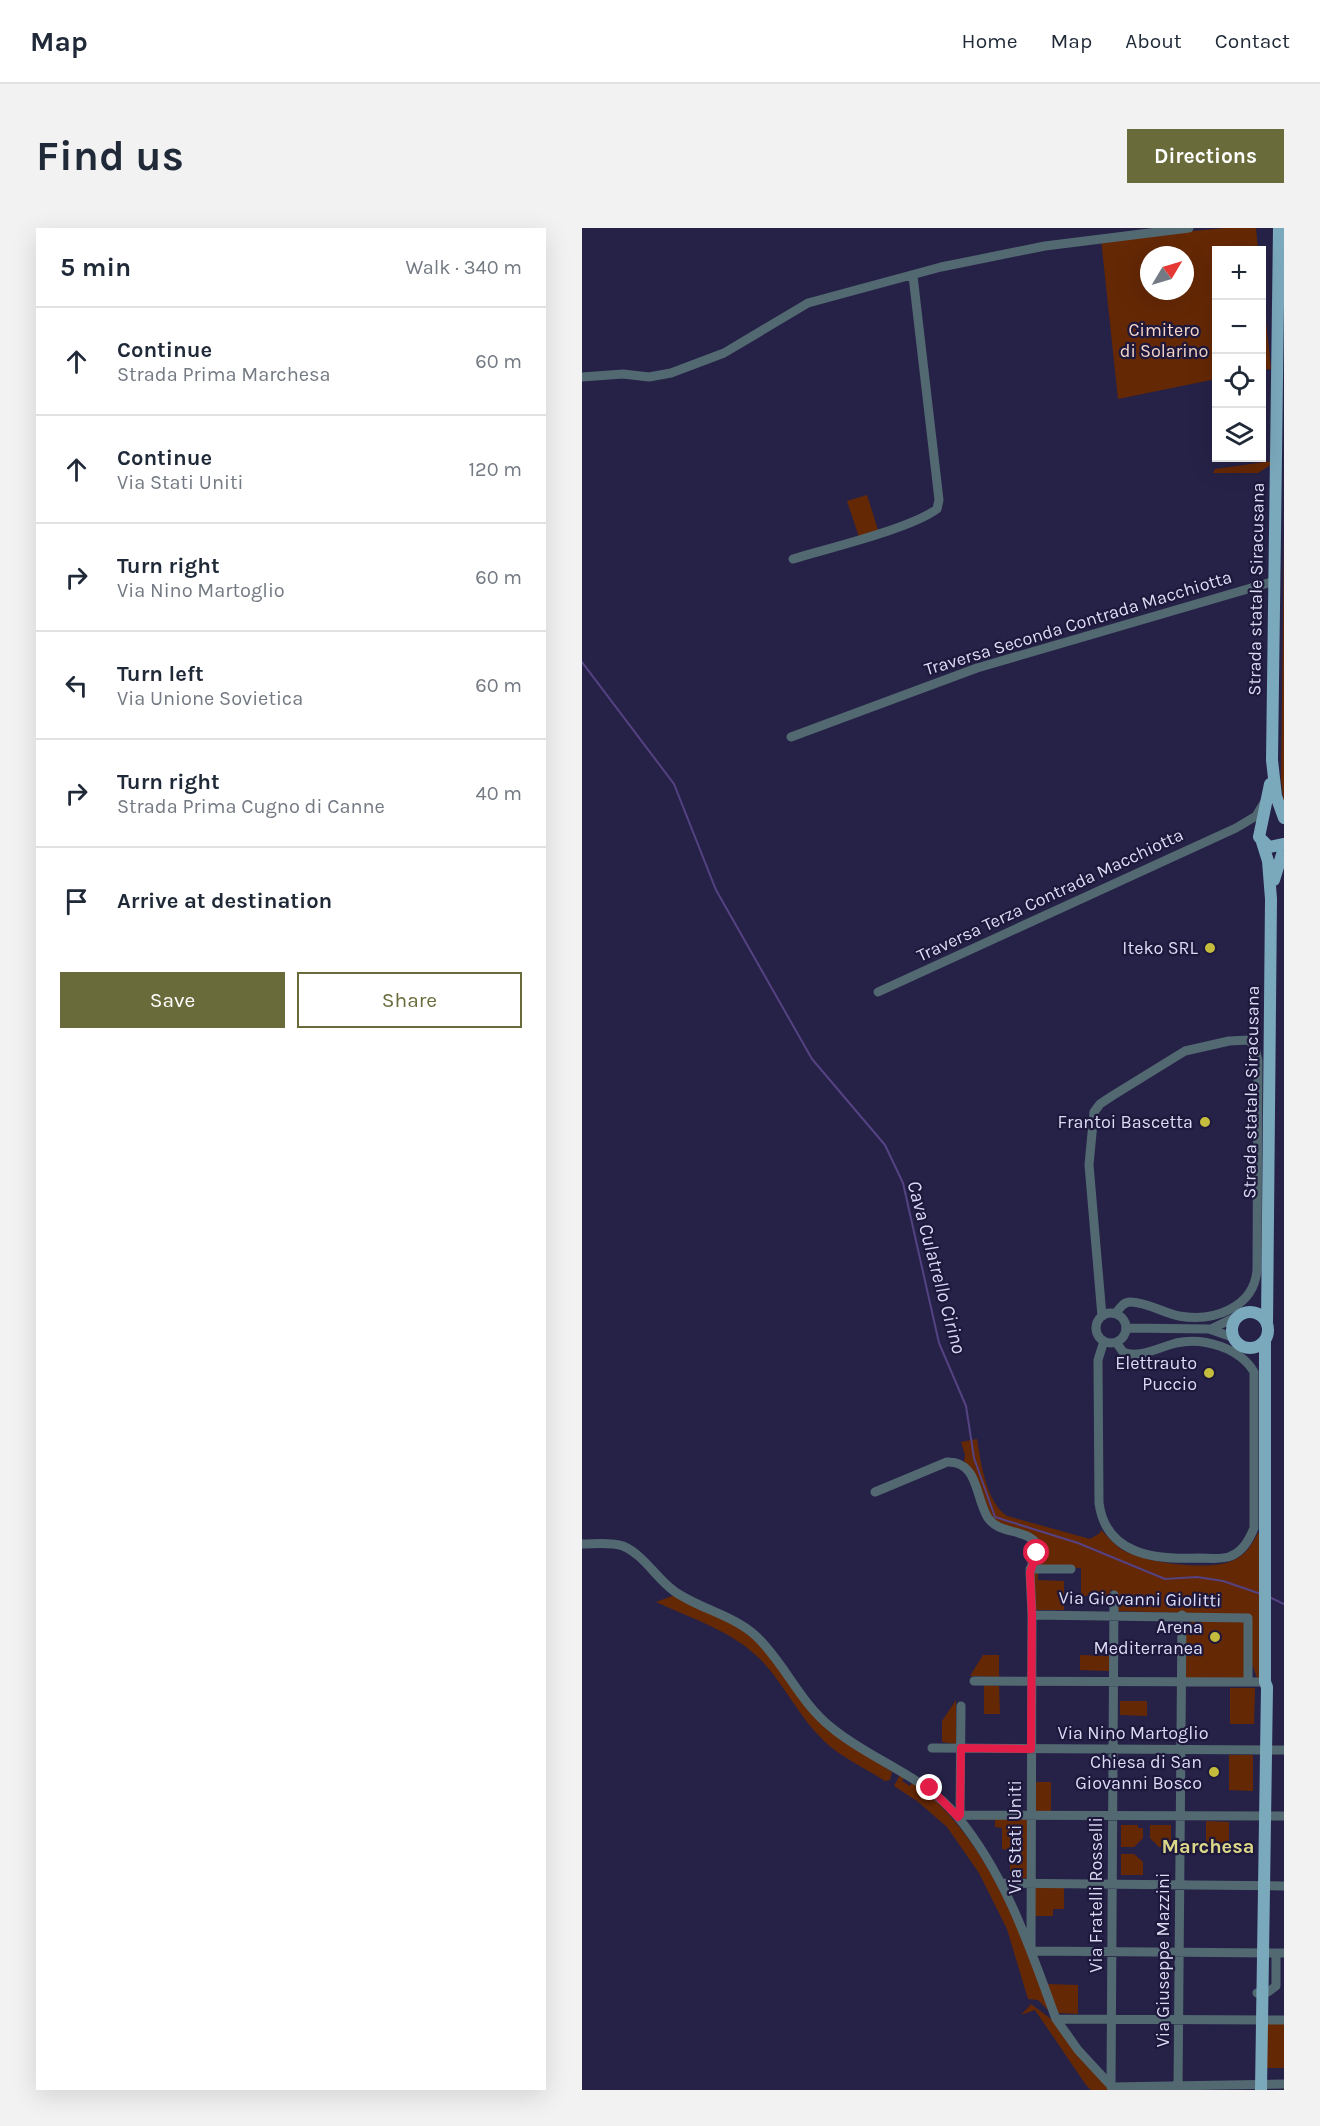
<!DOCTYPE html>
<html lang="en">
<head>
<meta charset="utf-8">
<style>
  body { margin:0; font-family:Karla,sans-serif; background:#f2f2f3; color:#1f2937 }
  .controls { position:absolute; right:18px; top:18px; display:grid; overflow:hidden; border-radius:0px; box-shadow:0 6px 24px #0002 }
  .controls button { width:54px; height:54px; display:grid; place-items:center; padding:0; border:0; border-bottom:2px solid #e0e1e3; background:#fff; color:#1f2937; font:30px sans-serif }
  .compass { position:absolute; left:558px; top:18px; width:54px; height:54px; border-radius:50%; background:#fff; box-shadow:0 6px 24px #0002; rotate:52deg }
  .stop { position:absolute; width:18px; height:18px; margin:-14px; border:4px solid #e11d48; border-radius:50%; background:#fff }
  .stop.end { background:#e11d48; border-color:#fff; box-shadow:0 2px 6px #0008 }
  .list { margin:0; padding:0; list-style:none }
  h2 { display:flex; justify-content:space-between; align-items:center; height:78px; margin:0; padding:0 24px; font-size:26px }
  h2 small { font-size:20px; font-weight:400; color:#747a83 }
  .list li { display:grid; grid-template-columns:39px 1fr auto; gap:18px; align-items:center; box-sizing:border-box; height:108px; padding:0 24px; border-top:2px solid #e0e1e3 }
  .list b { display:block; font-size:22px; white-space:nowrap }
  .list p { margin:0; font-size:20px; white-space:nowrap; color:#747a83 }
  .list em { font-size:20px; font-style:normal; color:#747a83 }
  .actions { display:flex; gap:12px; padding:18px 24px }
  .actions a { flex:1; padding:14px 0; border:2px solid #696b3a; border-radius:0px; text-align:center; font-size:21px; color:#696b3a }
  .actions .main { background:#696b3a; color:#fff }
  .icon { flex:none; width:33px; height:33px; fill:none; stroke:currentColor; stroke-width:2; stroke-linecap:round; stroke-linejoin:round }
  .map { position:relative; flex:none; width:702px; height:1862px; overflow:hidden; border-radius:0px }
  header { display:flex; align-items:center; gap:36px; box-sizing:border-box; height:84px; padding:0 30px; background:#fff; border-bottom:2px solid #e0e1e3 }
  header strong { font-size:28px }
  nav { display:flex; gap:33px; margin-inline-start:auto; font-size:21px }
  .intro { display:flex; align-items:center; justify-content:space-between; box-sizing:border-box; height:144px; padding:0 36px }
  h1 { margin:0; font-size:42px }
  .button { padding:15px 27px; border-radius:0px; background:#696b3a; color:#fff; font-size:21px; font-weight:700 }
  main { display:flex; gap:36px; padding:0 36px }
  aside { flex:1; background:#fff; border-radius:0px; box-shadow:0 6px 24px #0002 }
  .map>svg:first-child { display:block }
  .green { fill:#652805; fill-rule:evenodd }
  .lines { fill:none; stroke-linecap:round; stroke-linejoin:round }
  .stream { stroke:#554283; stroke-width:2 }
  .minor { stroke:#536972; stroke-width:9 }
  .major { stroke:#7ba9bc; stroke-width:12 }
  .route { stroke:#e11d48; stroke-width:8 }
  .poi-dot { fill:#c4bc3d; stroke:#1d183c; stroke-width:2 }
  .labels { text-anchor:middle; stroke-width:4.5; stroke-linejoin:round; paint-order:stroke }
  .park-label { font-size:18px; fill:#f4d5c7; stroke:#1d183c }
  .street-label { font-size:18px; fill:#dbdbf4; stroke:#1d183c }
  .poi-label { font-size:18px; fill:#dbdbf4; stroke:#1d183c; text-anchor:end }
  .water-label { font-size:20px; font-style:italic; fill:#d9d9f6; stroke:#1d183c }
  .neighbourhood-label { font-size:20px; font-weight:bold; fill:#dcd889; stroke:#1d183c }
</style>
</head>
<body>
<header>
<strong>Map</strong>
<nav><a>Home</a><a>Map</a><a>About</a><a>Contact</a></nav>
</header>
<div class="intro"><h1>Find us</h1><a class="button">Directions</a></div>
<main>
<aside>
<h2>5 min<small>Walk · 340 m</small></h2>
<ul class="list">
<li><svg class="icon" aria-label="ahead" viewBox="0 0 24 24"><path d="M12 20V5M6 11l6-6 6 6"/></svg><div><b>Continue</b><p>Strada Prima Marchesa</p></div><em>60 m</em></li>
<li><svg class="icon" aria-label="ahead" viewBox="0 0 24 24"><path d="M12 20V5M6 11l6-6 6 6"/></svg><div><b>Continue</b><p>Via Stati Uniti</p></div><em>120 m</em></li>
<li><svg class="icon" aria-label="right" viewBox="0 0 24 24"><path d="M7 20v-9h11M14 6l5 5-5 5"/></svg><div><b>Turn right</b><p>Via Nino Martoglio</p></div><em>60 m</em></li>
<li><svg class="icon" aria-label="left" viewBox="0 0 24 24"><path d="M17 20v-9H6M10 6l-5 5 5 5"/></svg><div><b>Turn left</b><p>Via Unione Sovietica</p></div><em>60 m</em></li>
<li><svg class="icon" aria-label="right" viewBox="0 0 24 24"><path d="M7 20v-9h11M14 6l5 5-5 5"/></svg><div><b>Turn right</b><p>Strada Prima Cugno di Canne</p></div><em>40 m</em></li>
<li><svg class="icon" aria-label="arrive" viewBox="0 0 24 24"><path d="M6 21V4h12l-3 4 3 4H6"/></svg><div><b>Arrive at destination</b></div></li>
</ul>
<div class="actions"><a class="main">Save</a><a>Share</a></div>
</aside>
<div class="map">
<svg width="702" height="1862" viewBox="0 0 702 1862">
  <rect width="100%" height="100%" fill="#262247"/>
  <!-- green -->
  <path class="green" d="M 644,0 L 674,0 L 676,22 L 634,22 L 634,151 L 536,171 L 519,11 ZM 567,27 L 603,27 L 603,63 L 567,63 Z
    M 680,53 L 689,141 L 680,142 Z
    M 690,233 L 690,236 L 676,245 L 631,245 L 633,241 Z
    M 285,267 L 296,302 L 277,309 L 265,273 Z
    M 702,310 L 702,577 L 699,551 Z
    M 395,1211 C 399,1235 404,1274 425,1288 L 508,1311 L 518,1305 L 519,1302 C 525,1308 532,1316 539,1321 C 561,1335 629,1344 652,1332 C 665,1326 670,1316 676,1305 L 680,1305 L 679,1450 L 675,1450 L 670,1436 L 668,1387 L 536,1383 L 537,1368 L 529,1361 L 527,1368 L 499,1368 L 499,1340 L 452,1338 L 459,1319 L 457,1314 C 442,1307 418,1302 408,1287 C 396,1270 399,1248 382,1233 L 383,1227 L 379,1214 Z
    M 452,1345 L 456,1345 L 456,1352 L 482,1353 L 482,1382 L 453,1382 Z
    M 93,1367 L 158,1400 L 173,1411 L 248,1504 L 310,1544 L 308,1552 L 303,1553 C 283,1540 258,1529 241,1512 C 217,1489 202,1456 179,1432 C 152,1404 109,1390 74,1374 Z
    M 608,1392 L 662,1394 L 663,1450 L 604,1450 L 604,1396 Z
    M 401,1427 L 417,1427 L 417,1449 L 388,1448 Z
    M 498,1427 L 527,1428 L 527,1443 L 498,1442 Z
    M 402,1457 L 417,1458 L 418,1486 L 402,1486 Z
    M 648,1460 L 673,1460 L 672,1496 L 648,1496 Z
    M 374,1472 L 374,1516 L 360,1514 L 360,1493 Z
    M 538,1473 L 565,1473 L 565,1488 L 538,1487 Z
    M 647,1527 L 671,1527 L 671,1563 L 647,1562 Z
    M 318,1547 L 323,1548 L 320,1553 L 328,1558 L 331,1553 C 408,1614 435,1697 470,1786 L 456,1772 L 446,1771 L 425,1701 L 397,1645 L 365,1599 L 335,1573 L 312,1558 Z
    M 453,1554 L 469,1554 L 469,1583 L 453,1584 Z
    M 400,1591 L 445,1591 L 445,1650 L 428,1650 L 428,1622 L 420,1621 L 420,1600 L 413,1599 L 413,1592 L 395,1592 Z
    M 624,1593 L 647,1594 L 647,1623 L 624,1623 Z
    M 539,1597 L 556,1597 L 556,1600 L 561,1600 L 561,1610 L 552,1619 L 539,1619 Z
    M 568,1597 L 589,1597 L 589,1619 L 577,1619 L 568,1610 Z
    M 539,1626 L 552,1626 L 561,1634 L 561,1647 L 539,1647 Z
    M 453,1659 L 482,1660 L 482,1681 L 471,1681 L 471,1688 L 453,1688 Z
    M 465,1756 L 496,1757 L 496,1786 L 476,1785 Z
    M 449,1776 L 469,1791 L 527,1862 L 509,1862 L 504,1857 L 453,1782 L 439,1787 Z
    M 685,1796 L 702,1796 L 702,1840 L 684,1840 Z"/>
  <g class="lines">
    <!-- stream -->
    <path class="stream" d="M 0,434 L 92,556 L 134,662 L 230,831 L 303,917 L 321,955 L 357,1115 L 384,1178 L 392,1230 L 413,1289 L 496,1315 L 583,1351 L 615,1349 L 641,1353 L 679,1366
      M 687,1369 L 702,1376"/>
    <!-- minor -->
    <path class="minor" d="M 0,149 L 41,146 L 67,149 L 89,145 L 142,125 L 226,75 L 359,39 L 463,18 L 607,0
      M 211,331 C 247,320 328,301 355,281 L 357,272 L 331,48
      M 209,509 L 395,440 L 693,353
      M 296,764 L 654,600 L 674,588 L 682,575
      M514 1100a15 15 0 1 1 30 0a15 15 0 1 1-30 0Z
      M 520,1088 L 507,937 L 512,884 L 518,876 L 530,868 L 603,823 L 647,813 L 667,812 L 673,819 L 676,833 L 675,1042 C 672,1080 631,1094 597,1088 C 581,1085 565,1074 548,1074 C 541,1074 538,1080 534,1085
      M 545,1100 L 627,1101 L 653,1110
      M 629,1101 L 658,1087
      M 522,1113 L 516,1132 L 517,1275 C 524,1327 573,1332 617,1330 C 627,1330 640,1332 649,1328 C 661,1323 667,1312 672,1300 L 672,1144 C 658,1120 622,1109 594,1115 C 578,1119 557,1131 541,1124 L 534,1114
      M 293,1264 L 365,1234 C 397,1233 393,1270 406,1290 C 418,1307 443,1300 455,1316 L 448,1344 L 450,1387 L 449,1723 L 702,1725
      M 0,1316 C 13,1316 29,1314 41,1318 C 62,1327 74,1350 92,1363 C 117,1381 152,1387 175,1409 C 203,1436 218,1475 250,1500 C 290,1533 341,1547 375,1588 C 424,1647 448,1720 474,1791 L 496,1822 L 533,1862
      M 448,1341 L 489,1341
      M 532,1367 L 529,1859 L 702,1856
      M 450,1387 L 666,1390 L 666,1454
      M 392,1453 L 683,1454
      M 350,1520 L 702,1522
      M 378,1587 L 702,1588
      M 376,1589 L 378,1587 L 379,1478
      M 420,1655 L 702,1658
      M 675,1765 L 686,1764 L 694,1758 L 694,1725
      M 474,1791 L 702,1792
      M 596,1862 L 600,1387"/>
    <!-- major -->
    <path class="major" d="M 697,0 L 690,532 L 694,568 L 702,590
      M 688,556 L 677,609 L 687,619 L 702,616
      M 680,614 L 686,633 L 689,671 L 685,1096
      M 692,652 L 702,620
      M650 1102a18 18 0 1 1 36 0a18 18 0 1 1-36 0Z
      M 679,1862 L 685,1459 L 683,1454 L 683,1112"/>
  </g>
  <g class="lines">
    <!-- route -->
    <path class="route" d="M 348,1560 L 376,1589 L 378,1587 L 379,1520 L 449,1521 L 450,1387 L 448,1344 L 455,1325"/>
  </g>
  <!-- markers -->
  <g class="poi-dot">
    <circle cx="628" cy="720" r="6"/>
    <circle cx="623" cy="894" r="6"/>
    <circle cx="627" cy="1145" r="6"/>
    <circle cx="633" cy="1409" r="6"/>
    <circle cx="632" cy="1544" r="6"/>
  </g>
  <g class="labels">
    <!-- park labels -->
    <g class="park-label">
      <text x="582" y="108">Cimitero<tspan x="582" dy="21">di Solarino</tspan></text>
    </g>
    <!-- street labels -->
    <g class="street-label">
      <text transform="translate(674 361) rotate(-89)" y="6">Strada statale Siracusana</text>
      <text transform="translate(496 395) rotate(-17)" y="6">Traversa Seconda Contrada Macchiotta</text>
      <text transform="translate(468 667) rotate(-25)" y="6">Traversa Terza Contrada Macchiotta</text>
      <text transform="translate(669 864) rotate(-89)" y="6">Strada statale Siracusana</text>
      <text transform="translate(558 1371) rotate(1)" y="6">Via Giovanni Giolitti</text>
      <text x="551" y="1511">Via Nino Martoglio</text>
      <text transform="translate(433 1609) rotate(-90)" y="6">Via Stati Uniti</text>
      <text transform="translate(514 1667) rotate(-90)" y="6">Via Fratelli Rosselli</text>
      <text transform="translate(581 1732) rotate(-90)" y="6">Via Giuseppe Mazzini</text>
    </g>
    <!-- poi labels -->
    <g class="poi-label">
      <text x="616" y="726">Iteko SRL</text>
      <text x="611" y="900">Frantoi Bascetta</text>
      <text x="615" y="1141">Elettrauto<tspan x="615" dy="21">Puccio</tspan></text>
      <text x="621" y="1405">Arena<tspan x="621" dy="21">Mediterranea</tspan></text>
      <text x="620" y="1540">Chiesa di San<tspan x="620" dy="21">Giovanni Bosco</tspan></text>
    </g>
    <!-- water labels -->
    <g class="water-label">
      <text transform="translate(355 1039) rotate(75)" y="7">Cava Culatrello Cirino</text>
    </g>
    <!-- neighbourhood labels -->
    <g class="neighbourhood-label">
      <text x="626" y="1625">Marchesa</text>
    </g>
  </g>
</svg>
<div class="controls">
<button>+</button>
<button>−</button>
<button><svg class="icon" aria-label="locate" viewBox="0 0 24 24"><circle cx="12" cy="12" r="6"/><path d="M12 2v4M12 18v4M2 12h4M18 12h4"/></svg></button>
<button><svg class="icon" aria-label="layers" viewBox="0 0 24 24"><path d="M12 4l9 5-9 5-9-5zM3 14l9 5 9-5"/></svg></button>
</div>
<svg class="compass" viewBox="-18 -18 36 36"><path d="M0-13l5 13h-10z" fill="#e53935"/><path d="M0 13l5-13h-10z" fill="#747a83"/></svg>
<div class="stop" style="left:455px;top:1325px"></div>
<div class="stop end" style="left:348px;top:1560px"></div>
</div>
</main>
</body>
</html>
